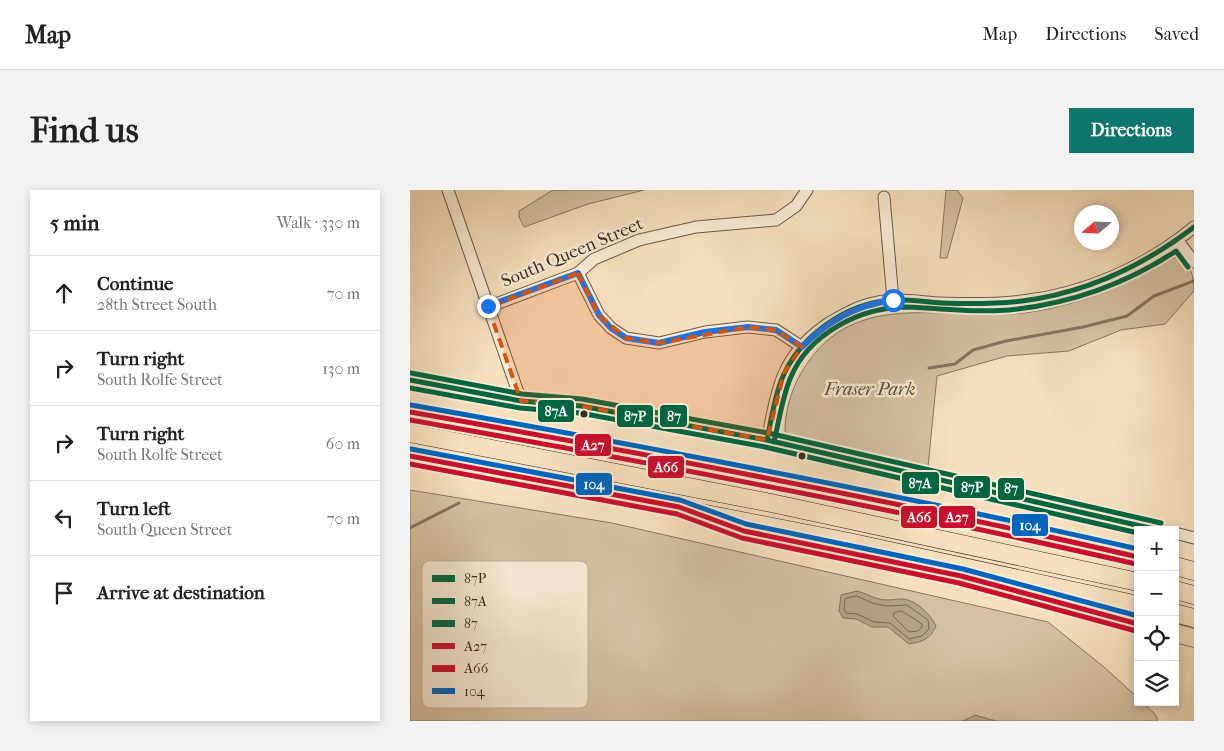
<!DOCTYPE html>
<html lang="en">
<head>
<meta charset="utf-8">
<style>
  body { margin:0; font-family:"IM FELL French Canon",serif; background:#f2f2f2; color:#222 }
  .controls { position:absolute; right:15px; bottom:15px; display:grid; overflow:hidden; border-radius:0px; box-shadow:0 2px 8px #0003 }
  .controls button { width:45px; height:45px; display:grid; place-items:center; padding:0; border:0; border-bottom:1px solid #e0e0e0; background:#fff; color:#222; font:25px sans-serif }
  .compass { position:absolute; left:664px; top:15px; width:45px; height:45px; border-radius:50%; background:#fff; box-shadow:0 2px 8px #0003; rotate:251deg }
  .stop { position:absolute; width:15px; height:15px; margin:-11px; border:4px solid #1a73e8; border-radius:50%; background:#fff }
  .stop.end { background:#1a73e8; border-color:#fff; box-shadow:0 1px 5px #0008 }
  .list { margin:0; padding:0; list-style:none }
  h2 { display:flex; justify-content:space-between; align-items:center; height:65px; margin:0; padding:0 20px; font-size:21px }
  h2 small { font-size:16px; font-weight:400; color:#767676 }
  .list li { display:grid; grid-template-columns:32px 1fr auto; gap:15px; align-items:center; box-sizing:border-box; height:75px; padding:0 20px; border-top:1px solid #e0e0e0 }
  .list b { display:block; font-size:19px; white-space:nowrap }
  .list p { margin:0; font-size:16px; white-space:nowrap; color:#767676 }
  .list em { font-size:16px; font-style:normal; color:#767676 }
  .icon { flex:none; width:28px; height:28px; fill:none; stroke:currentColor; stroke-width:2; stroke-linecap:round; stroke-linejoin:round }
  .map { position:relative; flex:none; width:784px; height:531px; overflow:hidden; border-radius:0px }
  header { display:flex; align-items:center; gap:30px; box-sizing:border-box; height:70px; padding:0 25px; background:#fff; border-bottom:1px solid #e0e0e0 }
  header strong { font-size:24px }
  nav { display:flex; gap:28px; margin-inline-start:auto; font-size:18px }
  .intro { display:flex; align-items:center; justify-content:space-between; box-sizing:border-box; height:120px; padding:0 30px }
  h1 { margin:0; font-size:35px }
  .button { padding:12px 22px; border-radius:0px; background:#0f766e; color:#fff; font-size:18px; font-weight:700 }
  main { display:flex; gap:30px; padding:0 30px }
  aside { flex:1; background:#fff; border-radius:0px; box-shadow:0 2px 8px #0003 }
  .map>svg:first-child { display:block }
  .green { fill:#d5c1a2; stroke:#887760 }
  .water { fill:#b6a287; stroke:#85735d }
  .lines { fill:none; stroke-linecap:round; stroke-linejoin:round }
  .shore { stroke:#786852; stroke-width:1 }
  .stream { stroke:#85735d; stroke-width:3 }
  .minor-casing { stroke:#6a5a45; stroke-width:13 }
  .highway-casing { stroke:#3b2d1d; stroke-width:19 }
  .minor { stroke:#f8ead4; stroke-width:11 }
  .highway { stroke:#f5dfbd; stroke-width:18 }
  .bus-1-casing { stroke:#f8ead4; stroke-width:9 }
  .bus-2-casing { stroke:#f8ead4; stroke-width:9 }
  .bus-3-casing { stroke:#f8ead4; stroke-width:9 }
  .bus-4-casing { stroke:#f8ead4; stroke-width:9 }
  .bus-5-casing { stroke:#f8ead4; stroke-width:9 }
  .bus-6-casing { stroke:#f8ead4; stroke-width:9 }
  .bus-1 { stroke:#006641; stroke-width:5 }
  .bus-2 { stroke:#006641; stroke-width:5 }
  .bus-3 { stroke:#006641; stroke-width:5 }
  .bus-4 { stroke:#c8102e; stroke-width:5 }
  .bus-5 { stroke:#c8102e; stroke-width:5 }
  .bus-6 { stroke:#0065bd; stroke-width:5 }
  .route { stroke:#1a73e8; stroke-width:6 }
  .marked { fill:#d7550e; fill-opacity:0.2; stroke:#d7550e; stroke-width:4; stroke-dasharray:10 6; stroke-linejoin:round }
  .bus-dot { fill:#3b2d1d; stroke:#f8ead4; stroke-width:2 }
  .labels { text-anchor:middle; stroke-width:5; stroke-linejoin:round; paint-order:stroke }
  .street-label { font-size:18px; fill:#3b2d1d; stroke:#f8ead4 }
  .park-label { font-size:18px; font-style:italic; fill:#5a4b38; stroke:#f8ead4 }
  .key { fill:#f8ead4; stroke:#bfb19d; stroke-width:1 }
  .key-label { font-size:14px; fill:#3b2d1d }
  .line-badge { stroke:#f8ead4; stroke-width:2 }
  .badge-label { font-size:14px; text-anchor:middle; font-weight:bold; fill:#fff }
</style>
</head>
<body>
<header>
<strong>Map</strong>
<nav><a>Map</a><a>Directions</a><a>Saved</a></nav>
</header>
<div class="intro"><h1>Find us</h1><a class="button">Directions</a></div>
<main>
<aside>
<h2>5 min<small>Walk · 330 m</small></h2>
<ul class="list">
<li><svg class="icon" aria-label="ahead" viewBox="0 0 24 24"><path d="M12 20V5M6 11l6-6 6 6"/></svg><div><b>Continue</b><p>28th Street South</p></div><em>70 m</em></li>
<li><svg class="icon" aria-label="right" viewBox="0 0 24 24"><path d="M7 20v-9h11M14 6l5 5-5 5"/></svg><div><b>Turn right</b><p>South Rolfe Street</p></div><em>130 m</em></li>
<li><svg class="icon" aria-label="right" viewBox="0 0 24 24"><path d="M7 20v-9h11M14 6l5 5-5 5"/></svg><div><b>Turn right</b><p>South Rolfe Street</p></div><em>60 m</em></li>
<li><svg class="icon" aria-label="left" viewBox="0 0 24 24"><path d="M17 20v-9H6M10 6l-5 5 5 5"/></svg><div><b>Turn left</b><p>South Queen Street</p></div><em>70 m</em></li>
<li><svg class="icon" aria-label="arrive" viewBox="0 0 24 24"><path d="M6 21V4h12l-3 4 3 4H6"/></svg><div><b>Arrive at destination</b></div></li>
</ul>
</aside>
<div class="map">
<svg width="784" height="531" viewBox="0 0 784 531">
  <rect width="100%" height="100%" fill="#f5dfbd"/>
  <filter id="stains"><feTurbulence type="fractalNoise" baseFrequency=".004" numOctaves="4"/><feColorMatrix values="0 0 0 0 .2 0 0 0 0 .09 0 0 0 0 .02 0 0 0 .5 -.17"/></filter>
  <radialGradient id="worn" r=".72"><stop offset=".6" stop-color="#630" stop-opacity="0"/><stop offset="1" stop-color="#630" stop-opacity=".3"/></radialGradient>
  <!-- green -->
  <path class="green" d="M 143,0 L 234,0 L 178,14 L 114,37 L 109,27 L 109,21 Z
    M 536,0 L 547,0 L 553,8 L 537,68 L 530,68 Z
    M 762,68 C 780,67 784,86 784,101 L 755,134 L 711,140 L 659,161 L 597,166 L 527,186 L 518,277 L 381,246 L 375,242 C 375,217 384,191 399,171 C 452,96 544,134 621,122 C 672,114 718,95 762,68 Z
    M 0,300 L 202,333 L 638,432 L 694,477 L 728,508 L 728,512 L 732,512 L 745,524 L 748,531 L 0,531 Z"/>
  <!-- water -->
  <path class="water" d="M 447,401 C 455,403 461,407 469,409 C 478,411 484,409 493,409 C 506,410 521,425 526,436 C 521,449 512,452 499,454 L 478,437 L 462,437 L 446,429 L 433,428 L 429,421 L 431,405 Z
    M 565,525 L 586,531 L 553,531 Z"/>
  <g class="lines">
    <!-- shore -->
    <path class="shore" d="M 447,406 L 462,413 L 477,416 L 497,415 L 518,430 L 519,439 L 512,446 L 499,449 L 480,433 L 464,432 L 447,424 L 436,423 L 434,419 L 435,409 Z
      M 492,421 L 512,434 L 512,437 L 508,441 L 499,442 L 483,426 L 484,423 Z"/>
    <!-- stream -->
    <path class="stream" d="M 519,178 L 545,174 L 563,160 L 596,151 L 673,137 L 717,126 L 744,106 L 784,91
      M 0,338 L 49,313"/>
    <!-- minor casing -->
    <g class="minor-casing">
      <path id="minor" d="M 38,0 L 111,211
        M 474,7 L 483,110
        M 768,51 L 784,72
        M 168,83 L 189,125 L 201,138 L 216,148 L 249,153 L 295,142 L 338,137 L 366,140 L 392,157
        M 78,117 L 168,83 L 184,69 L 229,50 L 286,37 L 366,30 L 386,16 L 397,0
        M 0,190 L 111,211 L 171,216 L 357,250 L 749,340
        M 357,250 C 362,229 365,203 374,184 C 383,163 401,145 419,133 C 433,125 448,116 464,113 C 487,107 509,112 532,113 C 558,114 585,114 612,111 C 674,104 736,77 784,37
        M 765,343 L 784,348"/>
    </g>
    <!-- highway casing -->
    <g class="highway-casing">
      <path id="highway" d="M 0,222 C 244,265 487,310 728,367
        M 0,243 L 361,313 L 728,392
        M 0,266 L 439,352 L 728,415
        M 765,376 L 784,381
        M 565,390 L 728,434
        M 765,400 L 784,405
        M 765,423 L 784,428
        M 765,443 L 784,448"/>
    </g>
    <!-- minor -->
    <use href="#minor" class="minor"/>
    <!-- highway -->
    <use href="#highway" class="highway"/>
    <!-- bus-1 casing -->
    <g class="bus-1-casing">
      <path id="bus-1" d="M 0,190 L 111,211 L 171,216 L 357,250 L 748,340
        M 357,250 C 361,230 364,210 371,191 C 388,147 436,113 482,110 C 499,109 515,112 532,113 C 558,114 585,114 612,111 C 676,103 733,76 784,37"/>
    </g>
    <!-- bus-2 casing -->
    <g class="bus-2-casing">
      <path id="bus-2" d="M 0,198 L 110,218 L 170,223 L 355,257 L 728,343
        M 364,252 C 369,231 372,209 380,189 C 398,144 450,117 497,117 C 531,118 565,123 599,120 C 659,114 716,94 766,61 L 778,77"/>
    </g>
    <!-- bus-3 casing -->
    <g class="bus-3-casing">
      <path id="bus-3" d="M 1,183 L 112,204 L 172,209 L 358,243 L 751,333"/>
    </g>
    <!-- bus-4 casing -->
    <g class="bus-4-casing">
      <path id="bus-4" d="M 0,222 C 244,265 487,311 728,367
        M 0,266 L 269,317 L 334,341 L 551,386 L 728,434"/>
    </g>
    <!-- bus-5 casing -->
    <g class="bus-5-casing">
      <path id="bus-5" d="M 0,230 C 243,273 486,319 726,374
        M 0,274 L 267,324 L 332,348 L 549,393 L 726,441"/>
    </g>
    <!-- bus-6 casing -->
    <g class="bus-6-casing">
      <path id="bus-6" d="M 1,215 C 245,258 487,304 728,359
        M 1,259 L 270,310 L 336,334 L 553,379 L 728,426"/>
    </g>
    <!-- bus-1 -->
    <use href="#bus-1" class="bus-1"/>
    <!-- bus-2 -->
    <use href="#bus-2" class="bus-2"/>
    <!-- bus-3 -->
    <use href="#bus-3" class="bus-3"/>
    <!-- bus-4 -->
    <use href="#bus-4" class="bus-4"/>
    <!-- bus-5 -->
    <use href="#bus-5" class="bus-5"/>
    <!-- bus-6 -->
    <use href="#bus-6" class="bus-6"/>
  </g>
  <g class="lines">
    <!-- route -->
    <path class="route" d="M 78,116 L 168,83 L 189,125 L 201,138 L 216,148 L 249,153 L 295,142 L 338,137 L 366,140 L 392,157 C 418,131 446,115 483,110"/>
  </g>
  <!-- marked area -->
  <path class="marked" d="M 168,83 L 189,125 L 216,148 L 249,153 L 338,137 L 366,140 L 392,157 L 374,183 L 357,250 L 171,216 L 111,211 L 78,117 Z"/>
  <!-- markers -->
  <g class="bus-dot">
    <circle cx="174" cy="224" r="4.5"/>
    <circle cx="392" cy="266" r="4.5"/>
  </g>
  <g class="labels">
    <!-- street labels -->
    <g class="street-label">
      <text transform="translate(162 62) rotate(-23)" y="6">South Queen Street</text>
    </g>
    <!-- park labels -->
    <g class="park-label">
      <text x="460" y="205">Fraser Park</text>
    </g>
  </g>
  <!-- legend -->
  <rect x="12" y="371" width="166" height="147" rx="8" class="key"/>
  <rect x="22" y="385" width="23" height="7" fill="#006641"/>
  <rect x="22" y="408" width="23" height="6" fill="#006641"/>
  <rect x="22" y="430" width="23" height="7" fill="#006641"/>
  <rect x="22" y="453" width="23" height="6" fill="#c8102e"/>
  <rect x="22" y="475" width="23" height="7" fill="#c8102e"/>
  <rect x="22" y="498" width="23" height="6" fill="#0065bd"/>
  <g class="key-label">
    <text x="54" y="393">87P</text>
    <text x="54" y="416">87A</text>
    <text x="54" y="438">87</text>
    <text x="54" y="461">A27</text>
    <text x="54" y="483">A66</text>
    <text x="54" y="506">104</text>
  </g>
  <g class="line-badge">
    <rect x="127" y="209" width="38" height="24" rx="5" fill="#006641"/>
    <rect x="249" y="214" width="29" height="24" rx="5" fill="#006641"/>
    <rect x="206" y="214" width="38" height="24" rx="5" fill="#006641"/>
    <rect x="164" y="243" width="38" height="24" rx="5" fill="#c8102e"/>
    <rect x="237" y="265" width="38" height="24" rx="5" fill="#c8102e"/>
    <rect x="491" y="281" width="39" height="24" rx="5" fill="#006641"/>
    <rect x="165" y="282" width="38" height="24" rx="5" fill="#0065bd"/>
    <rect x="543" y="285" width="38" height="24" rx="5" fill="#006641"/>
    <rect x="587" y="287" width="28" height="24" rx="5" fill="#006641"/>
    <rect x="490" y="315" width="38" height="24" rx="5" fill="#c8102e"/>
    <rect x="528" y="315" width="38" height="24" rx="5" fill="#c8102e"/>
    <rect x="601" y="323" width="38" height="24" rx="5" fill="#0065bd"/>
  </g>
  <g class="badge-label">
    <text x="146" y="226">87A</text>
    <text x="264" y="231">87</text>
    <text x="225" y="231">87P</text>
    <text x="183" y="260">A27</text>
    <text x="256" y="282">A66</text>
    <text x="510" y="298">87A</text>
    <text x="184" y="299">104</text>
    <text x="562" y="302">87P</text>
    <text x="601" y="303">87</text>
    <text x="509" y="332">A66</text>
    <text x="547" y="332">A27</text>
    <text x="620" y="340">104</text>
  </g>
  <rect width="100%" height="100%" filter="url(#stains)"/>
  <rect width="100%" height="100%" fill="url(#worn)"/>
</svg>
<div class="controls">
<button>+</button>
<button>−</button>
<button><svg class="icon" aria-label="locate" viewBox="0 0 24 24"><circle cx="12" cy="12" r="6"/><path d="M12 2v4M12 18v4M2 12h4M18 12h4"/></svg></button>
<button><svg class="icon" aria-label="layers" viewBox="0 0 24 24"><path d="M12 4l9 5-9 5-9-5zM3 14l9 5 9-5"/></svg></button>
</div>
<svg class="compass" viewBox="-18 -18 36 36"><path d="M0-13l5 13h-10z" fill="#e53935"/><path d="M0 13l5-13h-10z" fill="#767676"/></svg>
<div class="stop" style="left:483px;top:110px"></div>
<div class="stop end" style="left:78px;top:116px"></div>
</div>
</main>
</body>
</html>
